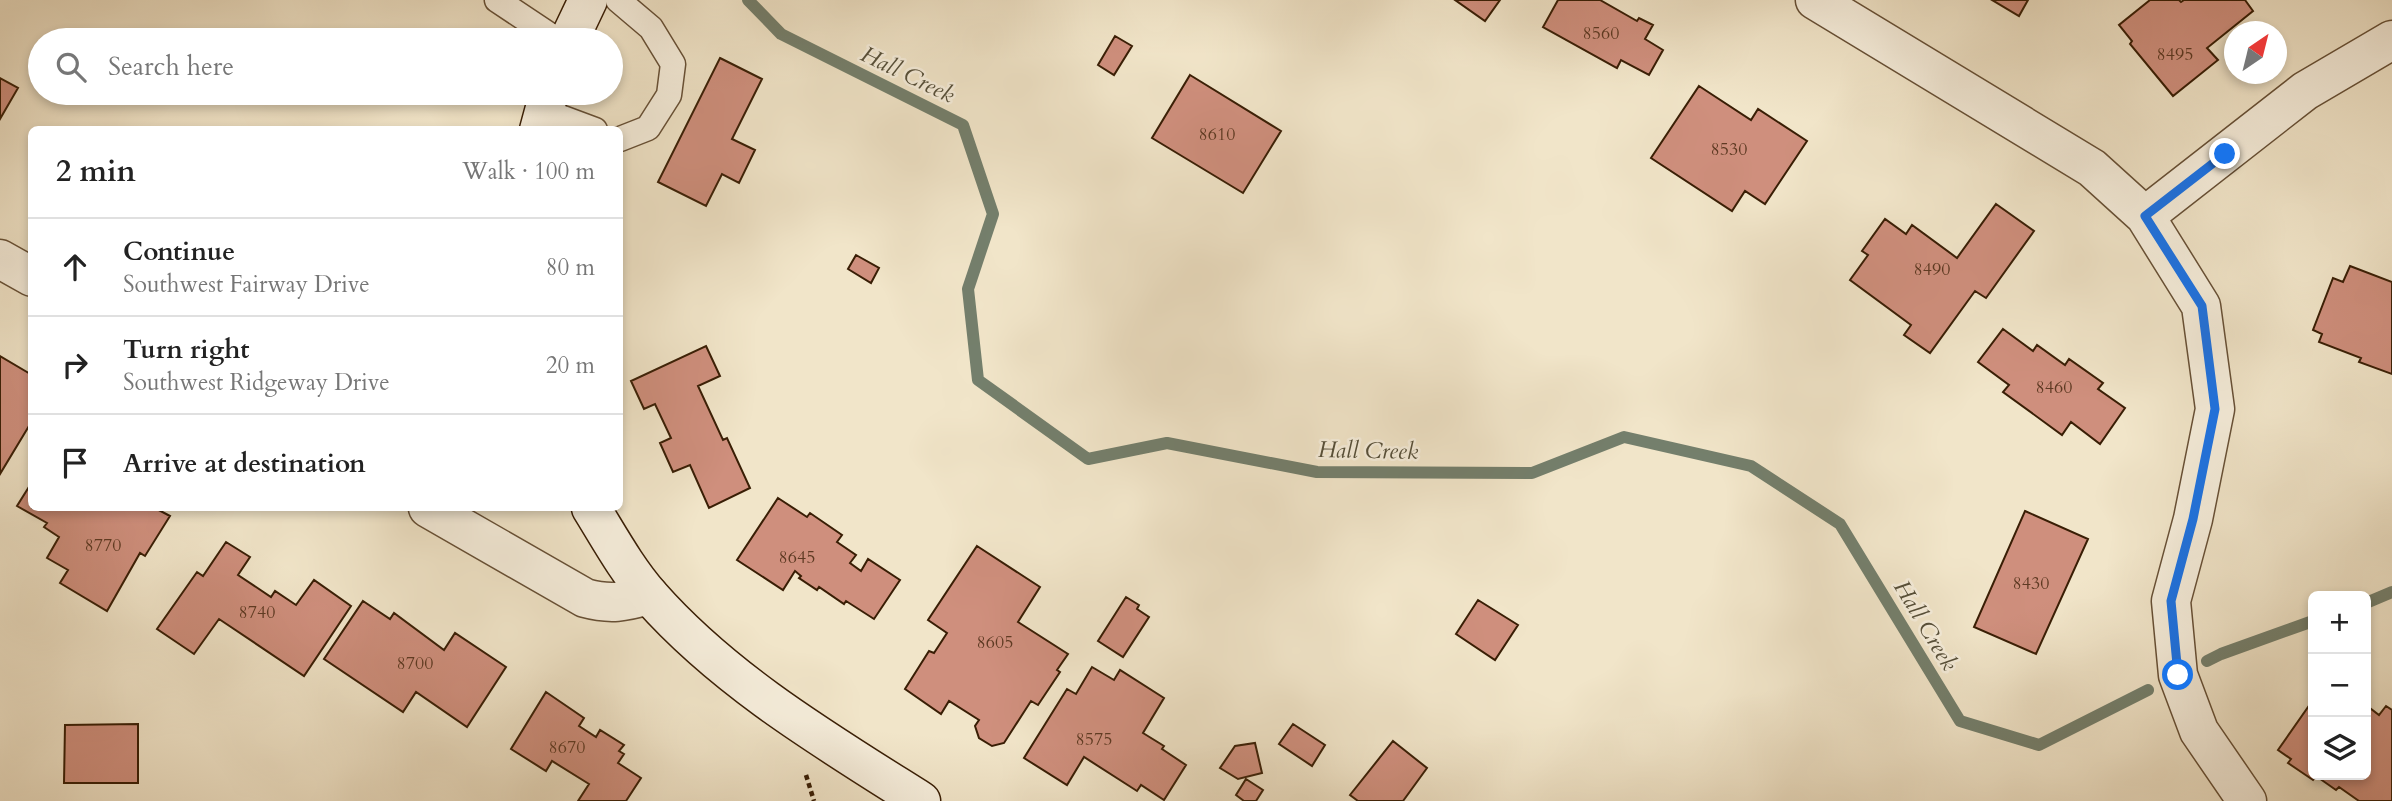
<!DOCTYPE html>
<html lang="en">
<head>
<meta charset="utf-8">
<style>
  body { margin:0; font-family:Cardo,serif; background:#f6f6f6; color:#222 }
  .controls { position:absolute; right:21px; bottom:21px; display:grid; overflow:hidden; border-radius:10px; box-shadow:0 4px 10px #0003 }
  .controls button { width:63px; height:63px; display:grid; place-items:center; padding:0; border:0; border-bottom:2px solid #e0e0e0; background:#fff; color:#222; font:35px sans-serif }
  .compass { position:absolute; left:2224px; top:21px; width:63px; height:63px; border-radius:50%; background:#fff; box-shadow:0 4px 10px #0003; rotate:35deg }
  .stop { position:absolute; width:21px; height:21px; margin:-16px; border:5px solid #1a73e8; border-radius:50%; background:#fff }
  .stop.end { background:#1a73e8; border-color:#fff; box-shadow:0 2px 7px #0008 }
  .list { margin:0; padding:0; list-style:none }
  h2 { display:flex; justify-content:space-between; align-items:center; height:91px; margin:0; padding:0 28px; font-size:30px }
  h2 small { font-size:23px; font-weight:400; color:#767676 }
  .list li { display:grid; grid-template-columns:46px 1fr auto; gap:21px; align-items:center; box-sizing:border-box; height:98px; padding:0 28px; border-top:2px solid #e0e0e0 }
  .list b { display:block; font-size:26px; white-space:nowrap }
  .list p { margin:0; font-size:23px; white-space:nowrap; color:#767676 }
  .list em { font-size:23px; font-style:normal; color:#767676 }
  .icon { flex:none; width:38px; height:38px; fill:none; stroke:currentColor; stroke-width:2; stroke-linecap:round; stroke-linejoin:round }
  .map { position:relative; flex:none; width:2392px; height:801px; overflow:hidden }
  .search { position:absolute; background:#fff; box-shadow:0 4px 10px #0003; left:28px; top:28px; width:595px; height:77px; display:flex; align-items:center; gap:18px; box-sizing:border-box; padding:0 24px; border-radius:38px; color:#767676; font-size:26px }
  .panel { position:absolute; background:#fff; box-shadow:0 4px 10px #0003; left:28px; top:126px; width:595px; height:385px; border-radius:10px }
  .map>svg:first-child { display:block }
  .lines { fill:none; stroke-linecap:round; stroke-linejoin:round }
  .stream { stroke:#747f6c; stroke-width:12 }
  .building { fill:#cf8f7d; stroke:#391e05; stroke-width:2 }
  .lane-casing { stroke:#675036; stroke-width:27 }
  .street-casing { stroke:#675036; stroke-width:41 }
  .secondary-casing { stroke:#391e05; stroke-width:41 }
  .path { stroke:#391e05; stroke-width:4.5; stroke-dasharray:5 3.5; stroke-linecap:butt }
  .lane { stroke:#f6eedc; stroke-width:24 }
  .street { stroke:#f6eedc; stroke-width:38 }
  .secondary { stroke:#f6eedc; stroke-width:38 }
  .route { stroke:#1a73e8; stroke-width:9 }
  .labels { text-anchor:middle; stroke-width:5; stroke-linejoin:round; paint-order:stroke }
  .number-label { font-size:18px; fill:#5e3a23 }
  .water-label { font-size:23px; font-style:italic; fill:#564f39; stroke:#f6eedc }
</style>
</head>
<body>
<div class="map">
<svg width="2392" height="801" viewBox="0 0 2392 801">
  <rect width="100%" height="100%" fill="#f1e5c9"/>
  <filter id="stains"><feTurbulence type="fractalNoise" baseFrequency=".00286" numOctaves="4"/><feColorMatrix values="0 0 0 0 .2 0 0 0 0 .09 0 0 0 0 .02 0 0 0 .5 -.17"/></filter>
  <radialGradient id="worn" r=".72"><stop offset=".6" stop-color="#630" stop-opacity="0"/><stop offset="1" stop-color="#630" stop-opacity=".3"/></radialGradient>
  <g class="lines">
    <!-- stream -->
    <path class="stream" d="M 748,0 L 781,34 L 963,125 L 993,214 L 968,289 L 978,380 L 1088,459 L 1167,443 L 1317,472 L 1532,473 L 1624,437 L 1751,466 L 1840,524 L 1960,721 L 2039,745 L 2148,690
      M 2366,603 L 2392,592
      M 2207,661 L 2221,654 L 2313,621"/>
  </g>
  <!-- building -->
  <path class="building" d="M 1455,0 L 1500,0 L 1485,21 Z
    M 1558,0 L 1600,0 L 1637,21 L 1639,18 L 1653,25 L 1645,39 L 1663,50 L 1649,75 L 1621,60 L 1617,68 L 1543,27 Z
    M 1992,0 L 2028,0 L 2019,16 Z
    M 2150,0 L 2179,0 L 2181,2 L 2184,0 L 2245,0 L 2253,11 L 2207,48 L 2218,60 L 2173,96 L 2130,44 L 2132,41 L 2119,25 Z
    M 1115,36 L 1132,46 L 1114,75 L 1098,65 Z
    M 720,58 L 762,79 L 732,139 L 755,150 L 739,183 L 722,174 L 706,206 L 658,182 Z
    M 1190,75 L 1281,131 L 1243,193 L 1152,138 Z
    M 0,78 L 18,88 L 0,119 Z
    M 1699,86 L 1751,120 L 1758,109 L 1807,141 L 1765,204 L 1745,191 L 1732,211 L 1651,158 Z
    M 1996,204 L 2034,231 L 1986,298 L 1975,291 L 1930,353 L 1904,335 L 1911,325 L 1850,280 L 1868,255 L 1862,251 L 1885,219 L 1906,234 L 1912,225 L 1957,258 Z
    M 856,255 L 879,268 L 871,283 L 848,269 Z
    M 2350,266 L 2392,282 L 2392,374 L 2359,362 L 2361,358 L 2319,342 L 2322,334 L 2313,330 L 2333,278 L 2343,282 Z
    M 2003,329 L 2033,351 L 2037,345 L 2065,365 L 2069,359 L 2103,383 L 2098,389 L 2125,408 L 2100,444 L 2071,422 L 2062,435 L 2003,392 L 2009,385 L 1978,362 Z
    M 706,346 L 720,376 L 698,386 L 723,440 L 727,438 L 750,488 L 709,508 L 690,465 L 673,472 L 660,443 L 671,438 L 655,404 L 644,409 L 631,381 Z
    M 0,356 L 32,375 L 32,421 L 0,474 Z
    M 32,482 L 32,508 L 126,509 L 132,508 L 135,509 L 137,508 L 155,508 L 170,516 L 145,556 L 140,553 L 107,611 L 60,583 L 68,570 L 47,558 L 59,537 L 44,527 L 47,523 L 17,506 Z
    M 778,498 L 807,517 L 810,513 L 842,535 L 837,542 L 856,555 L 850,563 L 861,571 L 868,559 L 900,580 L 874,619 L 846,601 L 844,604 L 819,587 L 817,590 L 799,578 L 801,576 L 795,571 L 783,590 L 737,560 Z
    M 2025,511 L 2088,539 L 2036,654 L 1974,627 Z
    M 226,542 L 250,557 L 238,575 L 271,597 L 275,591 L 296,605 L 314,580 L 351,606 L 304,676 L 219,619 L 194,654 L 157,629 L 197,572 L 203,576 Z
    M 977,546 L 1040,587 L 1018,622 L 1068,654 L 1057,670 L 1060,672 L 1038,705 L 1031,701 L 1004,743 L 992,746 L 979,738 L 975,726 L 979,720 L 949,701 L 941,714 L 905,689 L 929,651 L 934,653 L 947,633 L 928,620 Z
    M 1126,597 L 1139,605 L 1137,609 L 1149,617 L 1123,657 L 1098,641 Z
    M 1478,600 L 1518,625 L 1495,660 L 1456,634 Z
    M 363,601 L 390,619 L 394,613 L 444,650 L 455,633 L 506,667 L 467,727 L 416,692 L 403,712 L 324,659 Z
    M 1092,667 L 1114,680 L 1120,670 L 1164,698 L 1143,733 L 1164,746 L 1162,749 L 1186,765 L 1164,800 L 1141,785 L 1137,791 L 1084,757 L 1067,785 L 1024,758 L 1067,689 L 1076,694 Z
    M 546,692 L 584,718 L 579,726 L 596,737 L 600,730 L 624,745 L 619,751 L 624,754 L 618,763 L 641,778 L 626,801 L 578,801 L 589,784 L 552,761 L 546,771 L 511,749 Z
    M 2313,700 L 2313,775 L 2366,775 L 2366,705 L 2379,715 L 2386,706 L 2392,710 L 2392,801 L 2359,801 L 2339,787 L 2336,790 L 2316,776 L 2313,780 L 2288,763 L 2291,759 L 2278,750 Z
    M 138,724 L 138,783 L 64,783 L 65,725 Z
    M 1293,724 L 1325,745 L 1312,766 L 1279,744 Z
    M 1393,741 L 1427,768 L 1403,801 L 1358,801 L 1350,795 Z
    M 1255,743 L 1262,773 L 1238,779 L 1220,768 L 1235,746 Z
    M 1246,779 L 1263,790 L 1256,801 L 1244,801 L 1236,795 Z"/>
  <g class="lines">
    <!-- lane casing -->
    <g class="lane-casing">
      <path id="lane" d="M 497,0 L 557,40
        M 618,0 L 651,28 L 673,64 L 669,95 L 648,128 L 620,139
        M 544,111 L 595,130"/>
    </g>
    <!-- street casing -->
    <g class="street-casing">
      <path id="street" d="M 1815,0 L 2092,168 L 2145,216 L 2201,306 L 2215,409 L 2193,519 L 2171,601 L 2178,675 L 2199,731 L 2247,801
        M 2145,216 L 2305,91 L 2392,40
        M 0,259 L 32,277
        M 428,508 L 585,598 C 611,605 624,602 649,595"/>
    </g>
    <!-- secondary casing -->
    <g class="secondary-casing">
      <path id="secondary" d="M 569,40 L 588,0
        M 539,130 L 549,93
        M 591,508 C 609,537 627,570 650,596 C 725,681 826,741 921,801"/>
    </g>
    <!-- path -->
    <path class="path" d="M 806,775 L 814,801"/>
    <!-- lane -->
    <use href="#lane" class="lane"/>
    <!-- street -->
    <use href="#street" class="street"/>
    <!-- secondary -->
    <use href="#secondary" class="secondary"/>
  </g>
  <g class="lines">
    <!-- route -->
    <path class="route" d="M 2178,675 L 2171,601 L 2193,519 L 2215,409 L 2202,306 L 2145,216 L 2225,154"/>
  </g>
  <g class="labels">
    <!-- number labels -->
    <g class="number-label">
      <text x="1601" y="39">8560</text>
      <text x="2175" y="60">8495</text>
      <text x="1217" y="140">8610</text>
      <text x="1729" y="155">8530</text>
      <text x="1932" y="275">8490</text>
      <text x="2054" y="393">8460</text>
      <text x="103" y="551">8770</text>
      <text x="797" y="563">8645</text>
      <text x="2031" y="589">8430</text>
      <text x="257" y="618">8740</text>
      <text x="995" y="648">8605</text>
      <text x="415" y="669">8700</text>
      <text x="1094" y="745">8575</text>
      <text x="567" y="753">8670</text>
    </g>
    <!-- water labels -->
    <g class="water-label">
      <text transform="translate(908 74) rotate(26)" y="8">Hall Creek</text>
      <text transform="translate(1368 450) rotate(1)" y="8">Hall Creek</text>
      <text transform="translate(1926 625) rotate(59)" y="8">Hall Creek</text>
    </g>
  </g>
  <rect width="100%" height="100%" filter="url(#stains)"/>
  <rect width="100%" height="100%" fill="url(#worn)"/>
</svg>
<div class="controls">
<button>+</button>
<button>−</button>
<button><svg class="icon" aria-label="layers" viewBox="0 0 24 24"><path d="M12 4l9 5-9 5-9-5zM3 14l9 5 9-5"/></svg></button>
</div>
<svg class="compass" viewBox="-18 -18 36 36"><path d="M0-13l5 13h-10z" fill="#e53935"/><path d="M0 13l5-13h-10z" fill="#767676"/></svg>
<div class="stop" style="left:2178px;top:675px"></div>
<div class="stop end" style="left:2225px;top:154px"></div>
<div class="search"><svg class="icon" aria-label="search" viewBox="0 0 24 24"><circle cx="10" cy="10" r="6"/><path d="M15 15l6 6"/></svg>Search here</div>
<section class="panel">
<h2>2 min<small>Walk · 100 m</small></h2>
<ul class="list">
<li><svg class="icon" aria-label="ahead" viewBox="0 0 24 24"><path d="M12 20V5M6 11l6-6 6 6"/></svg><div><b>Continue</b><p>Southwest Fairway Drive</p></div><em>80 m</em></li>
<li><svg class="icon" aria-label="right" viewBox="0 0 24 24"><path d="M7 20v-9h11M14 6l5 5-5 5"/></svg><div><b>Turn right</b><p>Southwest Ridgeway Drive</p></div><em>20 m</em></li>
<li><svg class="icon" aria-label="arrive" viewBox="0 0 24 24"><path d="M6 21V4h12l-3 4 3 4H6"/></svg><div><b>Arrive at destination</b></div></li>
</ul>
</section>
</div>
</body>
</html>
